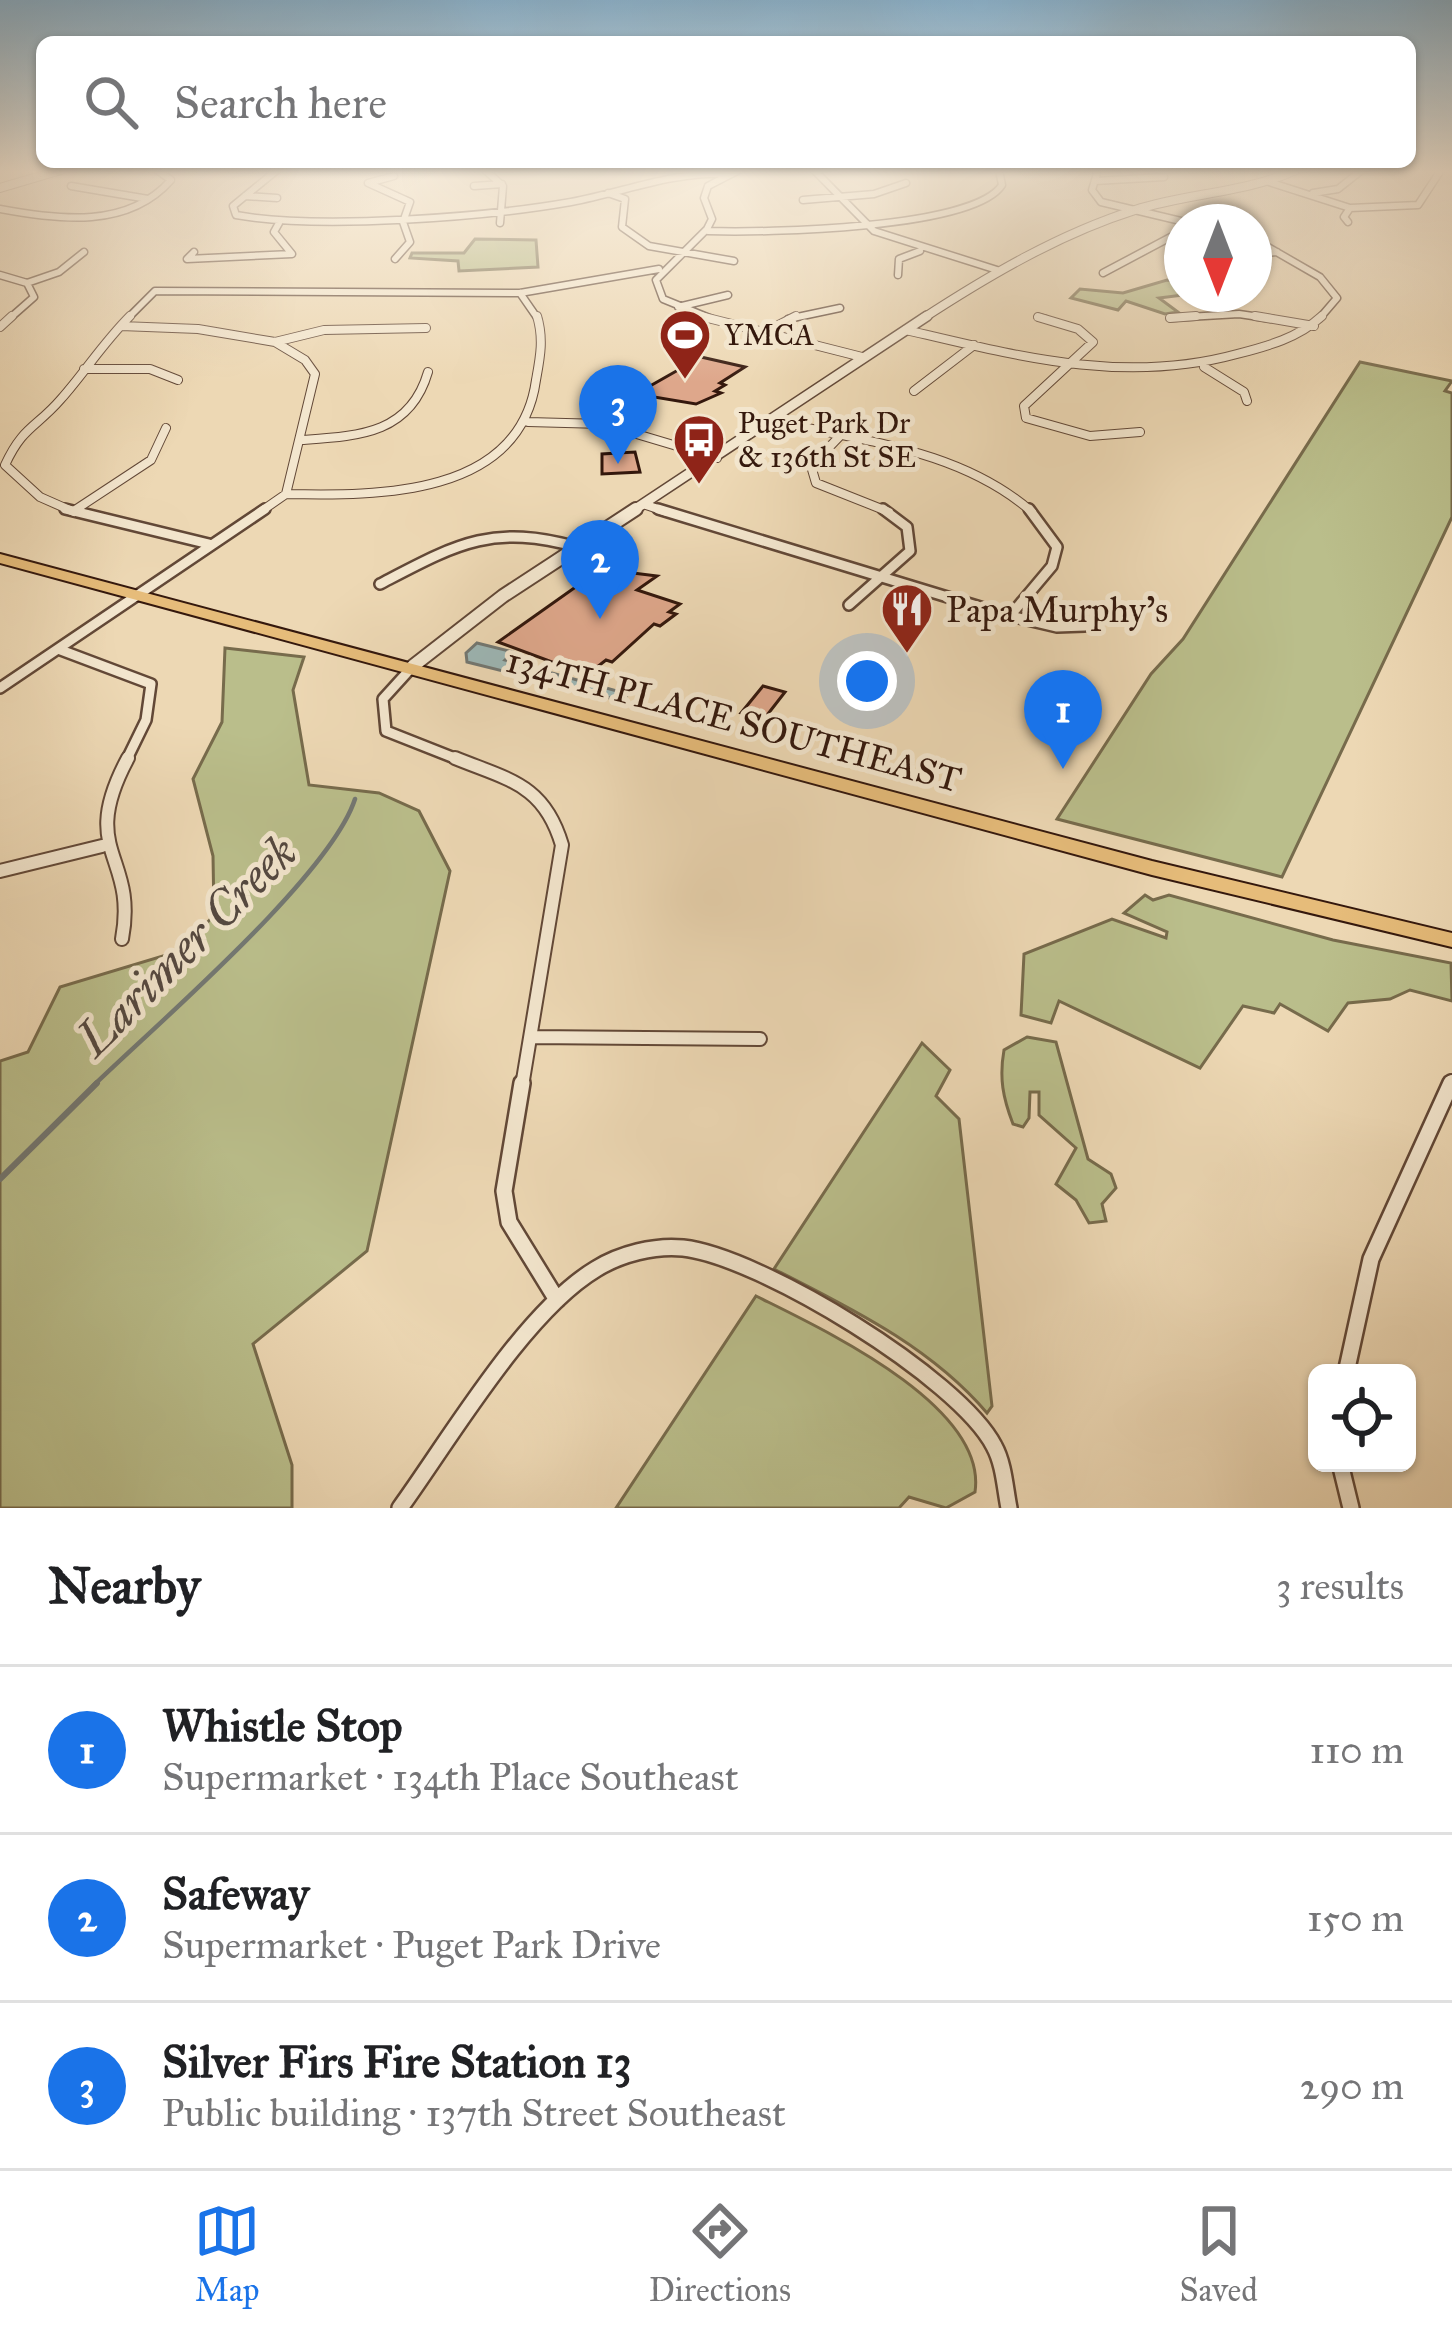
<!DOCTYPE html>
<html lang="en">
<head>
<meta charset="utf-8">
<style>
  body { margin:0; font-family:"IM FELL Great Primer",serif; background:#f6f6f6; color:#202124 }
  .controls { position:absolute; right:36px; bottom:36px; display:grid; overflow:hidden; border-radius:18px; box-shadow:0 3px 9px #0004 }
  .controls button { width:108px; height:108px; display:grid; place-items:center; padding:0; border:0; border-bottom:3px solid #e0e0e0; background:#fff; color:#202124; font:60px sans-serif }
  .compass { position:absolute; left:1164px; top:204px; width:108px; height:108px; border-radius:50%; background:#fff; box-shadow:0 3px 9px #0004; rotate:180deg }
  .you { position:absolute; left:867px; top:681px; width:42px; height:42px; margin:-30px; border:9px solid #fff; border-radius:50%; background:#1a73e8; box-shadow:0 0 0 18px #1a73e833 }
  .badge { display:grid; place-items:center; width:78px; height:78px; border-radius:50%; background:#1a73e8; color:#fff; font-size:39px; font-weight:700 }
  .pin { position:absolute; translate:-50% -99px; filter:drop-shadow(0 3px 6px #0008) }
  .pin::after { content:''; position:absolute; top:63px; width:42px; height:36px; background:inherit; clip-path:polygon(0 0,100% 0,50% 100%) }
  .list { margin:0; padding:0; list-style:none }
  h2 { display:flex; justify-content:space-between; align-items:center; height:156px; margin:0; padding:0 48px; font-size:51px }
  h2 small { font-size:39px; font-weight:400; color:#757577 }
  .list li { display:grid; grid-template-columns:78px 1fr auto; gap:36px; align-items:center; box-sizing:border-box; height:168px; padding:0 48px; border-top:3px solid #e0e0e0 }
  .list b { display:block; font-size:45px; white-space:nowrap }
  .list p { margin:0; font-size:39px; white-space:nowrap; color:#757577 }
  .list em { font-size:39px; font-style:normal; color:#757577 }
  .icon { flex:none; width:66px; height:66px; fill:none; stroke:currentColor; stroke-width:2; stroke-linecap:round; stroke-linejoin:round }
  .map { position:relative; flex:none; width:1452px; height:1508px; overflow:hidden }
  .search { position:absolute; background:#fff; box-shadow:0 3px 9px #0004; left:36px; right:36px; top:36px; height:132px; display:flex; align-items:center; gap:30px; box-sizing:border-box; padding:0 42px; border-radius:18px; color:#757577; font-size:45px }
  .sheet { height:660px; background:#fff }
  nav { display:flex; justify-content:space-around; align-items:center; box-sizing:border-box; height:168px; border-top:3px solid #e0e0e0; background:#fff; font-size:33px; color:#757577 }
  nav a { display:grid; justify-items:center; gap:6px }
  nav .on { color:#1a73e8 }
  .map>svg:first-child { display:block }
  .green { fill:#babe8b; stroke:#776b4c; stroke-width:3 }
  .water { fill:#9db8b7; stroke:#737873; stroke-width:3 }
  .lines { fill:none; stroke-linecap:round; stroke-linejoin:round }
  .stream-far1 { stroke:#737873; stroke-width:4.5 }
  .stream { stroke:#737873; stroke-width:6 }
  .building { fill:#dea78b; stroke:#34180d; stroke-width:3 }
  .minor-far4-casing { stroke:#624837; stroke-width:9 }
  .minor-far3-casing { stroke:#624837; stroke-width:10 }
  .minor-far2-casing { stroke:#624837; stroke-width:14 }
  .minor-far1-casing { stroke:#624837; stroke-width:16 }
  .minor-casing { stroke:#624837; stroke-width:20 }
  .tertiary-far2-casing { stroke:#624837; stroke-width:10 }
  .tertiary-far1-casing { stroke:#624837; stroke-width:12 }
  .tertiary-casing { stroke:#624837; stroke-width:16 }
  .primary-casing { stroke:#34180d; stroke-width:4 }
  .minor-far4 { stroke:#f3e6ce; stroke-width:6 }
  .minor-far3 { stroke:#f3e6ce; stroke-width:8 }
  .minor-far2 { stroke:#f3e6ce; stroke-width:9 }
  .minor-far1 { stroke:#f3e6ce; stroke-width:12 }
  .minor { stroke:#f3e6ce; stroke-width:15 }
  .tertiary-far2 { stroke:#f3e6ce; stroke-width:8 }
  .tertiary-far1 { stroke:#f3e6ce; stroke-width:9 }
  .tertiary { stroke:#f3e6ce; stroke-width:12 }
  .primary { fill:#e6bc7a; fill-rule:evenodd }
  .labels { text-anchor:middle; stroke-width:10; stroke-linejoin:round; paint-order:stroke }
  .far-poi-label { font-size:30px; fill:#34180d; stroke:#f3e6ce; text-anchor:start }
  .poi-label { font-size:36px; fill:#34180d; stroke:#f3e6ce; text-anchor:start }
  .street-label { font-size:36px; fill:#34180d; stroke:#f3e6ce }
  .near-water-label { font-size:48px; font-style:italic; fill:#544840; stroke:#f3e6ce }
</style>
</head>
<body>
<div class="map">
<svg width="1452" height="1508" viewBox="0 0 1452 1508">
  <rect width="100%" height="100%" fill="#edd8b4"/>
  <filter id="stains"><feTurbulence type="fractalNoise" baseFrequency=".00167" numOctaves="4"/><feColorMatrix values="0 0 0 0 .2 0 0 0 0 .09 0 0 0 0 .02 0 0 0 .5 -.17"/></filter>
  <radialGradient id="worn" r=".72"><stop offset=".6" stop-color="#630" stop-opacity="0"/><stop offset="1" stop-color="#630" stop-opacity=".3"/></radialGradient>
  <!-- green -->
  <path class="green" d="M 475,239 L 536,240 L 538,267 L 459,271 L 458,261 L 410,258 L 412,253 L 464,253 Z
    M 1167,280 L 1182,283 L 1182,294 L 1191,294 L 1159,298 L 1178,312 L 1165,314 L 1126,301 L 1118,310 L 1071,298 L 1080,289 L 1123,293 Z
    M 1360,362 L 1452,381 L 1445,391 L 1452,393 L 1452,517 L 1282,877 L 1057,819 L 1151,674 L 1183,639 Z
    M 225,648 L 304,657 L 293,690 L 309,785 L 379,793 L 419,811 L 450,871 L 367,1251 L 253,1344 L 292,1465 L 292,1508 L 0,1508 L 0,1061 L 28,1052 L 60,987 L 183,950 L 214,915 L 213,856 L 193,779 L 222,722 Z
    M 1145,895 L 1153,900 L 1169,895 L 1333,940 L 1451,963 L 1452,1001 L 1410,990 L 1390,999 L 1348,1003 L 1328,1031 L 1280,1004 L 1274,1013 L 1243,1006 L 1200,1068 L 1059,1001 L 1051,1023 L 1021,1015 L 1024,954 L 1112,919 L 1166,938 L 1167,932 L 1124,913 Z
    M 1027,1037 L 1056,1042 L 1088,1159 L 1111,1174 L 1116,1188 L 1102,1204 L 1106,1221 L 1089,1223 L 1076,1200 L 1056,1184 L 1076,1148 L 1039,1115 L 1039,1092 L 1030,1092 L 1029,1118 L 1023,1127 L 1013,1124 C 1003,1098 999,1078 1004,1050 Z
    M 922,1043 L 950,1070 L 936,1096 L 959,1119 L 992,1406 L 987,1413 C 930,1346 850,1308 774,1269 Z
    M 756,1296 C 820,1328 988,1405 975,1492 L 946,1508 L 909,1497 L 899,1508 L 616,1508 Z"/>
  <!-- water -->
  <path class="water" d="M 477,643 L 513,652 L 505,660 L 628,694 L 622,701 L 467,662 L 466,653 Z"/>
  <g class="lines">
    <!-- stream-far1 -->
    <path class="stream-far1" d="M 93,1086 C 158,1023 330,876 355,799"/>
    <!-- stream -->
    <path class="stream" d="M 0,1179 L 97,1083"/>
  </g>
  <!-- building -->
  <path class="building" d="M 701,357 L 745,367 L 720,383 L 725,385 L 715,391 L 721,393 L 696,404 L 636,394 Z
    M 635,452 L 640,472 L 602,474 L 602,454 Z
    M 601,569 L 657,576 L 637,590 L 680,604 L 669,612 L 676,614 L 660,626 L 654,624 L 612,662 L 606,660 L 587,675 L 498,642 Z
    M 763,686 L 785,692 L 764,719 L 741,713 Z"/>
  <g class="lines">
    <!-- minor-far4 casing -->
    <g class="minor-far4-casing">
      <path id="minor-far4" d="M 277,170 L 233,206 L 236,215 C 320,230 486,217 571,202 C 625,192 670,172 726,174
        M 485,170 L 503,186 L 500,223
        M 814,170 L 874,231 L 997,270
        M 1098,170 L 1092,190 L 1101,202 L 1185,222
        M 394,176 L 368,183 L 410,202 L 403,222 L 410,242 L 395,259
        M 1095,181 L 1164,177
        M 1269,182 L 1350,208
        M 71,186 L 148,199
        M 474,186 L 502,184
        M 608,193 L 625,199 L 622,227 L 649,246 L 734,261
        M 1313,193 L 1338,189 L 1362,170
        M 245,196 L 277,198
        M 803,200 L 874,194 L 906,183
        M 0,209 C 59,220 128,229 171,180 L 157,170
        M 1202,222 L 1220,218
        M 1348,222 L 1344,217 L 1350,208 L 1418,205 L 1441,170
        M 708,231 C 764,233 974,229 1002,185 L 999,170
        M 1254,239 L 1320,277 L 1337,298 L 1319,319
        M 194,252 L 187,259 L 292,254 L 274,232 L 279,223
        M 1254,254 L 1277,252
        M 1103,273 L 1182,231
        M 0,275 L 27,283 L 34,297 L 9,319
        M 898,275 L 899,259 L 920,251
        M 27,283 L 59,272 L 84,252
        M 520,293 L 538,319
        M 678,307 L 728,295
        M 1038,317 L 1046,319
        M 1170,318 L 1239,314 L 1273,319
        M 127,319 L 155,291 L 520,293 L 659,269
        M 712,319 L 663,299 L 656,280 L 707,229 L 712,219 L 704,198 L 708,186 L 739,170
        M 788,319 L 840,308"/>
    </g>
    <!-- minor-far3 casing -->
    <g class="minor-far3-casing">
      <path id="minor-far3" d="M 700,316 L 862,357
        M 1255,316 L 1314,326
        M 1038,317 L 1078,329 L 1093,342 L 1024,406 L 1026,418 L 1090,436 L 1140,432
        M 1170,318 L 1196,316
        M 121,326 L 198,329 L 275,342 L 324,330 L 426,328
        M 0,327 L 12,316
        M 906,330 C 1017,356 1124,385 1237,354 C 1268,346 1298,338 1322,316
        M 765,332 L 796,316
        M 1204,367 L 1244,392 L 1247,401
        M 84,369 L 150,369 L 178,380
        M 914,391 L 974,345
        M 774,421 C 863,441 961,450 1032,512
        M 528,422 L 603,424 L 717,458
        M 839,437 L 811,466 L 816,483 L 889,512
        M 302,440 C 359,436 410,434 428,372
        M 286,494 C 378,496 520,497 536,380 C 540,358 544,339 537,316
        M 646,505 L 667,512
        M 75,510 L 151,460 L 166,428
        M 74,512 L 40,497 L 5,465 C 23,426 36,428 61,399 C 85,372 103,343 130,316
        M 260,512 L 286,494 L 315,374 L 305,360 L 275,342"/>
    </g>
    <!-- minor-far2 casing -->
    <g class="minor-far2-casing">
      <path id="minor-far2" d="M 65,509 L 209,544
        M 658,509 L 1010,616 L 1057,627 L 1085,626
        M 380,584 C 455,545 491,523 577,547
        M 849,605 L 910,551 L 907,527 L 883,509
        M 1010,616 L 1052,566 L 1057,547 L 1029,509
        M 58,649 L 151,684 L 146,720 L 126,761
        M 413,666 L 383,699 L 386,731 L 462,761
        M 0,688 L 265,509"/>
    </g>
    <!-- minor-far1 casing -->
    <g class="minor-far1-casing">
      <path id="minor-far1" d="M 455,758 C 509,780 544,784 562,845 L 522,1086
        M 0,871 L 102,846
        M 122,939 C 138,854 77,853 128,758
        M 531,1037 L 760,1039
        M 1449,1086 L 1452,1081"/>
    </g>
    <!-- minor casing -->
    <g class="minor-casing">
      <path id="minor" d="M 522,1083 L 504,1191 L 509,1222 L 557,1300
        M 1346,1373 L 1371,1259 L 1451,1083
        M 1340,1463 L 1351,1508
        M 400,1508 C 450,1439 524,1312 596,1269 C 620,1254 655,1245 683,1248 C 759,1256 959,1378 994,1446 C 1004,1464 1005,1488 1009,1508"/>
    </g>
    <!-- tertiary-far2 casing -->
    <g class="tertiary-far2-casing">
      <path id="tertiary-far2" d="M 0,188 L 61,170
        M 922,319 C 988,276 1059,234 1135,210 C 1188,193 1245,193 1296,170"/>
    </g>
    <!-- tertiary-far1 casing -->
    <g class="tertiary-far1-casing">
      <path id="tertiary-far1" d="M 631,512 L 927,316"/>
    </g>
    <!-- tertiary casing -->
    <g class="tertiary-casing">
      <path id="tertiary" d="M 413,666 L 503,596 L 636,509"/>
    </g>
    <!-- primary casing -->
    <g class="primary-casing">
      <path id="primary" d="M 0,554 L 1152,861 L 1452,933 L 1452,947 L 1152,875 L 0,563 Z"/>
    </g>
    <!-- minor-far4 -->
    <use href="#minor-far4" class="minor-far4"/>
    <!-- minor-far3 -->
    <use href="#minor-far3" class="minor-far3"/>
    <!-- minor-far2 -->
    <use href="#minor-far2" class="minor-far2"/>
    <!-- minor-far1 -->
    <use href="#minor-far1" class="minor-far1"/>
    <!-- minor -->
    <use href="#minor" class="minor"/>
    <!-- tertiary-far2 -->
    <use href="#tertiary-far2" class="tertiary-far2"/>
    <!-- tertiary-far1 -->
    <use href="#tertiary-far1" class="tertiary-far1"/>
    <!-- tertiary -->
    <use href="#tertiary" class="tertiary"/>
    <!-- primary -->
    <use href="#primary" class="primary"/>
  </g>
  <!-- sky -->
  <linearGradient id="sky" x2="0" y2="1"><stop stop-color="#8ab6d4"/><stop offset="0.45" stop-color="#f7eddd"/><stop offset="1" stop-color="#f7eddd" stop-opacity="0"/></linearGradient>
  <rect width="1452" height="382" fill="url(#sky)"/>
  <!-- icons -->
  <defs>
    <g id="stadium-pin" transform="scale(2.7)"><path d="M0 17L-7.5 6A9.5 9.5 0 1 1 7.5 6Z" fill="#8f2418" stroke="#f3e6ce"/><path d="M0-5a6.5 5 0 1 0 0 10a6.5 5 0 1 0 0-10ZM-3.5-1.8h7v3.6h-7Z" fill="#fff"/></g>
    <g id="bus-pin" transform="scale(2.7)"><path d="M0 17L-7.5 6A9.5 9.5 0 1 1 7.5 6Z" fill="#8f2418" stroke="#f3e6ce"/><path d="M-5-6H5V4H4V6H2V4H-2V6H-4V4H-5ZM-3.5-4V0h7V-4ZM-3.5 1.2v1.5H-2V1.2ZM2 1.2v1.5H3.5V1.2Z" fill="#fff"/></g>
    <g id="restaurant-pin" transform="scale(2.7)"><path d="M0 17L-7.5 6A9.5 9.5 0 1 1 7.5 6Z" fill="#8f2418" stroke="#f3e6ce"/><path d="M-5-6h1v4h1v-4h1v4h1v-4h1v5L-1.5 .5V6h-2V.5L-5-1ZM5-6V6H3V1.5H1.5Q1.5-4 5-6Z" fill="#fff"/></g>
  </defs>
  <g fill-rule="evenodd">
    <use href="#stadium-pin" x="685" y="335"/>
    <use href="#bus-pin" x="699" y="440"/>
    <use href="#restaurant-pin" x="907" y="609"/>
  </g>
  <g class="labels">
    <!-- far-poi labels -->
    <g class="far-poi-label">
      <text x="724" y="345">YMCA</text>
      <text x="738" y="433">Puget Park Dr<tspan x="738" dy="34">&amp; 136th St SE</tspan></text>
    </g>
    <!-- poi labels -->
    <g class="poi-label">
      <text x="946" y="622">Papa Murphy's</text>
    </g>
    <!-- street labels -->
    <g class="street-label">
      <text transform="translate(734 719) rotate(15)" y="13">134TH PLACE SOUTHEAST</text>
    </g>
    <!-- near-water labels -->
    <g class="near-water-label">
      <text transform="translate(186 945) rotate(-45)" y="17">Larimer Creek</text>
    </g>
  </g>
  <rect width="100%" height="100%" filter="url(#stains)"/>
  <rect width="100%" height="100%" fill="url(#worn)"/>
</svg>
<div class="controls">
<button><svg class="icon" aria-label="locate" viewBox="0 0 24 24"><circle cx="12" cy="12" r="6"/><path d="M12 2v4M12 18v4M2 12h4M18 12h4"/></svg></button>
</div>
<svg class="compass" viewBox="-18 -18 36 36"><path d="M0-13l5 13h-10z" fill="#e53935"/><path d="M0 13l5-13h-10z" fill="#757577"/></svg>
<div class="you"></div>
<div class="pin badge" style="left:1063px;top:769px">1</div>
<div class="pin badge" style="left:600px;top:619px">2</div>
<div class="pin badge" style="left:618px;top:464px">3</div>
<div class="search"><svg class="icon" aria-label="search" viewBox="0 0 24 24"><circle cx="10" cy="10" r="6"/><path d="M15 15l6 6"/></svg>Search here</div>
</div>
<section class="sheet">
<h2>Nearby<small>3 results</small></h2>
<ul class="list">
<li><span class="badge">1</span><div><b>Whistle Stop</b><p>Supermarket · 134th Place Southeast</p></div><em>110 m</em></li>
<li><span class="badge">2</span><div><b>Safeway</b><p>Supermarket · Puget Park Drive</p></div><em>150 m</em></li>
<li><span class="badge">3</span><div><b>Silver Firs Fire Station 13</b><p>Public building · 137th Street Southeast</p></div><em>290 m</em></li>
</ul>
</section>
<nav>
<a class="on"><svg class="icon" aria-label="map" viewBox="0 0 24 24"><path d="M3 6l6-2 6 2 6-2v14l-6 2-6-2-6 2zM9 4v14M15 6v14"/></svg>Map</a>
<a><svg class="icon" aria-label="directions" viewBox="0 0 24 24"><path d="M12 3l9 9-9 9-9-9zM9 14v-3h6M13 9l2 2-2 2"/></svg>Directions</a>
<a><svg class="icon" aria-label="saved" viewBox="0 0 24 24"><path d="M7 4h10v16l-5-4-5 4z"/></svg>Saved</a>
</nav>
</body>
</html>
